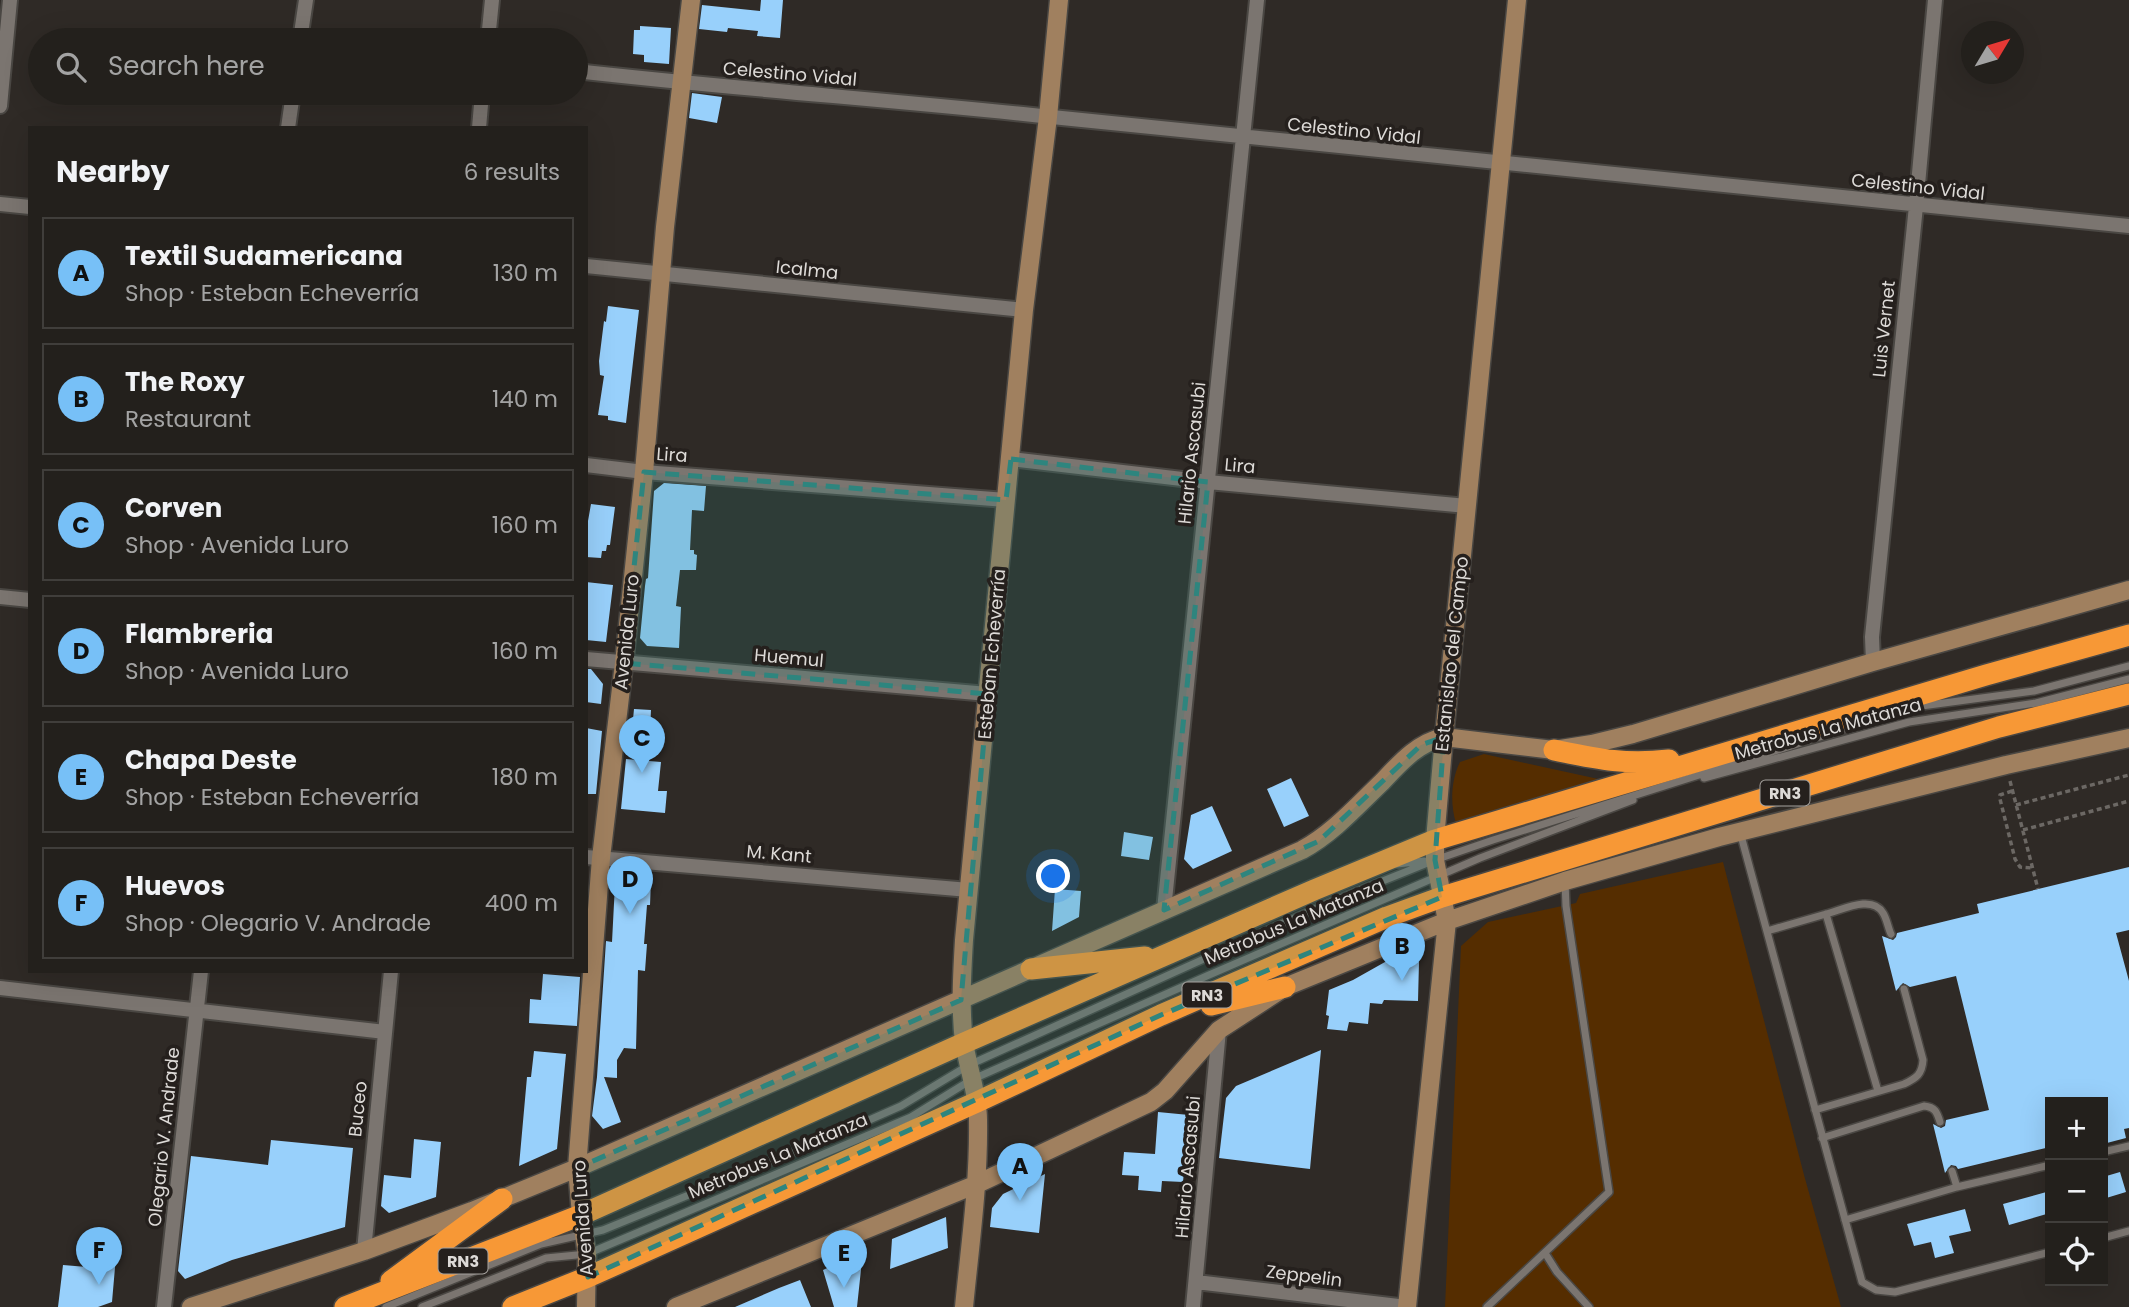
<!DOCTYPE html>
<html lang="en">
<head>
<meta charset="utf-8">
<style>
  body { margin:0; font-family:Poppins,sans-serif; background:#2b2825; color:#f1f3f6 }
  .controls { position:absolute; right:21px; bottom:21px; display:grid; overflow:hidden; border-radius:0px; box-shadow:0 7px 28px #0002 }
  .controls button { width:63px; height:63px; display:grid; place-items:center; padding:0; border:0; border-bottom:2px solid #403e3b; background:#23201c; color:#f1f3f6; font:35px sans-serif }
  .compass { position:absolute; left:1961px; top:21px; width:63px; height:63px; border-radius:50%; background:#23201c; box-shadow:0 7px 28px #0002; rotate:52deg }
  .you { position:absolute; left:1054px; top:877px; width:24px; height:24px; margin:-18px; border:5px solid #fff; border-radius:50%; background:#1a73e8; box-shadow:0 0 0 10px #1a73e833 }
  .badge { display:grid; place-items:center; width:46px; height:46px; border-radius:50%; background:#77c0f7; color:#111; font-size:23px; font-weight:700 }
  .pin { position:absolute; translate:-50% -58px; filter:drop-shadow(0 2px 4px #0008) }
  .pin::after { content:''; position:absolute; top:37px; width:24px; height:21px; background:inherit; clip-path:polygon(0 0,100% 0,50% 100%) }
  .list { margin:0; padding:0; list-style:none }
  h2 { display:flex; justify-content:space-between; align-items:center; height:91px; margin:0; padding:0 28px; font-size:30px }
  h2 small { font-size:23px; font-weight:400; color:#a3a3a3 }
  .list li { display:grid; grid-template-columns:46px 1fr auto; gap:21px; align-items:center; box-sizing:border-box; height:112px; margin:0 14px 14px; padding:0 14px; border:2px solid #403e3b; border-radius:0px }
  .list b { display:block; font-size:26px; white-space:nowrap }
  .list p { margin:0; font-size:23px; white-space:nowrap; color:#a3a3a3 }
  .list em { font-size:23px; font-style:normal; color:#a3a3a3 }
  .icon { flex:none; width:38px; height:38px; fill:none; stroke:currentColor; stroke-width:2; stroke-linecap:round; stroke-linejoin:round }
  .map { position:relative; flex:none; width:2129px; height:1307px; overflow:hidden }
  .search { position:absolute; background:#23201c; box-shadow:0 7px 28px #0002; left:28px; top:28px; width:560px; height:77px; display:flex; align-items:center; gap:18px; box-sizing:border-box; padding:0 24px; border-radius:38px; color:#a3a3a3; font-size:26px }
  .panel { position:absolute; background:#23201c; box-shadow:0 7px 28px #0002; left:28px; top:126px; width:560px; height:847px; border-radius:0px }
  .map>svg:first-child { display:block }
  .green { fill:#552d00 }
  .building { fill:#98d0fb }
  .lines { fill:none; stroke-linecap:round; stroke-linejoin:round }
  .lane-casing { stroke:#4a4743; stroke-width:10 }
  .street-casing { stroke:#4a4743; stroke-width:18 }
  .secondary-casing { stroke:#4a4743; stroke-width:21 }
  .highway-casing { stroke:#4a4743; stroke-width:24 }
  .path { stroke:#6c6864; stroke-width:3.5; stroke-dasharray:5 3.5; stroke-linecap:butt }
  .lane { stroke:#7b7570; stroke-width:7 }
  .street { stroke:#7b7570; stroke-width:14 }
  .secondary { stroke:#a0805f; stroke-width:18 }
  .highway { stroke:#f79836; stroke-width:21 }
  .marked { fill:#2e857e; fill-opacity:0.2; stroke:#2e857e; stroke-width:5; stroke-dasharray:14 9; stroke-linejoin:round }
  .labels { text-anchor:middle; stroke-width:7; stroke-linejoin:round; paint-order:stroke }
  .shield { fill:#25201d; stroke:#a6a29f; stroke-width:2 }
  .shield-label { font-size:16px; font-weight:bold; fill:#dddad7 }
  .street-label { font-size:18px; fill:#dddad7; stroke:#25201d }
</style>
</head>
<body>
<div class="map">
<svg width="2129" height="1307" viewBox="0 0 2129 1307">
  <rect width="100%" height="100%" fill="#2f2a26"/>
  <!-- green -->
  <path class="green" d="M 1484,754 L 1603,780 L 1456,823 C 1450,804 1451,780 1460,762 Z
    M 1723,862 L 1804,1175 L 1841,1307 L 1445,1307 L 1461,946 L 1488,922 L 1576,903 L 1580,894 Z"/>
  <!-- building -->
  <path class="building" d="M 761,0 L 783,0 L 780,38 L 757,36 L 758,31 L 728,28 L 727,32 L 699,29 L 702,5 L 760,11 Z
    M 640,26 L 671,28 L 669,64 L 644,62 L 644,55 L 633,54 L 634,30 L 640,30 Z
    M 692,93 L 722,97 L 717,123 L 689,118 Z
    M 608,306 L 639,310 L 626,423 L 608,420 L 608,416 L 598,415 L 604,376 L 600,375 L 599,361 L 604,321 L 606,322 Z
    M 664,483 L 706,486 L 704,511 L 692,510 L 690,550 L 694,550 L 694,554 L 697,555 L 696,570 L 680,570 L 676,606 L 681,607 L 679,648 L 647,646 L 640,638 L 645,586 L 646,579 L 648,578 L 654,491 Z
    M 591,504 L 615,507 L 610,545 L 607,545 L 606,551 L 602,551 L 601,558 L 586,557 L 588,521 Z
    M 586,582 L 613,585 L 606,642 L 586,640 Z
    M 586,669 L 591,669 L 603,684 L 601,704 L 586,702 Z
    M 634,709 L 651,710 L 650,732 L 632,730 Z
    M 586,728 L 602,731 L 596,794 L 586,794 Z
    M 626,759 L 661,762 L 658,791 L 667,791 L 665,813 L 621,809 Z
    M 1291,778 L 1309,816 L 1284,827 L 1267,789 Z
    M 1212,806 L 1232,851 L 1193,869 L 1184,859 L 1191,815 Z
    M 1124,832 L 1153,837 L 1149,860 L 1121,856 Z
    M 2129,867 L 2129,930 L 2116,933 L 2129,981 L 2129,1128 L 2124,1129 L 2126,1138 L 2103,1144 L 2103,1102 L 2050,1102 L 2050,1147 L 1958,1169 L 1956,1166 L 1951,1165 L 1945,1173 L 1933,1124 L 1941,1128 L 1945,1126 L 1946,1120 L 1989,1110 L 1956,976 L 1910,987 L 1903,983 L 1896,991 L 1882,936 L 1893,940 L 1896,937 L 1897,933 L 1979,913 L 1977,904 Z
    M 625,876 L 642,877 L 642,880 L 651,881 L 650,905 L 647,905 L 644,944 L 647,944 L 645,971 L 638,970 L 636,1049 L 624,1048 L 617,1060 L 617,1078 L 604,1077 L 621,1122 L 603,1129 L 592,1116 L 597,1077 L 606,941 L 612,942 L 615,884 Z
    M 1055,889 L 1081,891 L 1079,917 L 1052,931 Z
    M 1407,952 L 1419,962 L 1418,1001 L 1384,1000 L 1382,1004 L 1370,1003 L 1368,1024 L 1349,1022 L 1347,1031 L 1327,1029 L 1329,1016 L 1326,1015 L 1329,990 L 1353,980 L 1385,962 Z
    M 543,974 L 580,977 L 577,1026 L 529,1023 L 530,999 L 541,1000 Z
    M 1321,1050 L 1310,1169 L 1219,1158 L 1226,1098 L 1236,1086 Z
    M 534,1051 L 566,1054 L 557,1149 L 519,1166 L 527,1077 L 531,1077 Z
    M 1158,1112 L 1189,1115 L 1183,1182 L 1162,1181 L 1161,1192 L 1138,1190 L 1139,1176 L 1122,1175 L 1124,1152 L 1155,1154 Z
    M 414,1139 L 441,1142 L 436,1197 L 389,1213 L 381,1206 L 384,1175 L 411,1178 Z
    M 271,1140 L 353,1148 L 345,1227 L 232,1260 L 185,1279 L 178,1271 L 191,1156 L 268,1165 Z
    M 2120,1172 L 2126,1192 L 2103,1199 L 2103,1177 Z
    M 1045,1174 L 1039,1233 L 990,1227 L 992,1208 L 1003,1194 Z
    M 2050,1191 L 2050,1213 L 2009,1225 L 2003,1204 Z
    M 1965,1209 L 1971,1231 L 1949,1236 L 1954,1253 L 1935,1258 L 1931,1242 L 1914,1246 L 1907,1224 Z
    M 946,1217 L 948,1248 L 890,1269 L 892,1239 Z
    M 863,1251 L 857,1307 L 834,1307 L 823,1270 Z
    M 88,1253 L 116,1256 L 112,1302 L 98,1307 L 58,1307 L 63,1265 L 87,1267 Z
    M 800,1280 L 811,1307 L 735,1307 L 779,1288 Z"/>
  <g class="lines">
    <!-- lane casing -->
    <g class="lane-casing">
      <path id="lane" d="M 1914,707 L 2034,691 L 2129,666
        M 1704,778 L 1909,722 L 2036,703 L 2129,679
        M 1740,832 L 1862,1282 L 1876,1290 L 1895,1292 L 2050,1252
        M 1397,864 L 1424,861
        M 1826,914 C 1842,910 1872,894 1883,913 C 1887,919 1888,928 1891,934
        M 1767,931 L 1826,914 L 1878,1091
        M 1815,1110 L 1904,1084 C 1917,1078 1922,1074 1923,1060 L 1904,989
        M 1822,1138 L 1924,1106 C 1935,1107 1937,1112 1940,1122
        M 2103,1152 L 2129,1146
        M 1952,1171 L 1957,1187
        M 1845,1220 L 1957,1187 L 2050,1165
        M 2103,1238 L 2129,1231
        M 1545,1253 L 1557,1272 L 1589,1307
        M 386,1307 L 541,1244 L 603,1230 L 833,1136 L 901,1106 L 969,1065 L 1328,903 L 1435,860 L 1493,840 L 1889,715
        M 422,1307 L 546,1258 L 587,1254 L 911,1117 L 971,1080 L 1209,975 L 1480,858 L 1633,800
        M 1487,1307 L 1609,1192 L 1566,906 L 1565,882"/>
    </g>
    <!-- street casing -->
    <g class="street-casing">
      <path id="street" d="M 300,40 L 306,0
        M 488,40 L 492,0
        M 576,71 C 734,89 893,100 1052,117 C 1411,156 1770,193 2129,226
        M 0,106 L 10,0
        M 288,128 L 293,93
        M 479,128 L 482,93
        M 0,204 L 30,207
        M 586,266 L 1024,310
        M 1011,459 L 1208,482 L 1467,506
        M 586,465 L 644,472 L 1006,500
        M 0,597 L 30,600
        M 586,659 L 988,694
        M 1873,662 L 1872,637 L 1916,206 L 1935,0
        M 586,857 L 969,890
        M 1164,910 L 1257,0
        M 0,988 L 385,1032
        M 364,1251 L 391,971
        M 1196,1282 L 1407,1307
        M 164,1307 L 201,971
        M 1193,1307 L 1219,1030"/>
    </g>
    <!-- secondary casing -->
    <g class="secondary-casing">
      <path id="secondary" d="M 191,1307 L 364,1251 L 472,1211 L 577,1168 L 1302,850 C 1333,833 1357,806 1382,782 C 1400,763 1417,743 1444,737 L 1554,750 L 1592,744 L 1633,734 L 1873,662 L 2129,590
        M 586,1307 L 587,1254 L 581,1215 L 577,1168 L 601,858 L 624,663 L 644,472 L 665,227 L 691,0
        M 676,1307 L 977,1184 L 1151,1102 L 1165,1091 L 1219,1030 L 1285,987 L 1447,921 L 1565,881 L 1719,837 L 2006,765 L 2129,738
        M 964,1307 C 970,1245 979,1183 978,1120 C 978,1094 968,1068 964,1042 C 960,1008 962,974 964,940 L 1024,310 L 1048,117 L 1059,0
        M 1407,1307 L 1447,921 L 1435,860 L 1435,840 L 1444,737 L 1517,0"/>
    </g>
    <!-- highway casing -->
    <g class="highway-casing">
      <path id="highway" d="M 1554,750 C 1598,759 1624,765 1669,760
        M 1031,969 L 1145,957
        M 1211,1005 L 1285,987
        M 391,1281 L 502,1199
        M 345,1307 L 581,1215 L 964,1043 L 1314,890 L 1435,840 L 1986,675 L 2129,635
        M 513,1307 L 588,1277 L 977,1102 L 1161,1015 L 1387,917 L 1442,897 L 1999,727 L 2129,694"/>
    </g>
    <!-- path -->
    <path class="path" d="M 2010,781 L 2038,889
      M 2012,791 L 2000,795 L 2000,799 L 2015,859 L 2020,867 L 2032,868
      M 2016,805 L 2129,775
      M 2023,830 L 2129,801"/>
    <!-- lane -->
    <use href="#lane" class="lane"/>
    <!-- street -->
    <use href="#street" class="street"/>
    <!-- secondary -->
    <use href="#secondary" class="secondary"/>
    <!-- highway -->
    <use href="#highway" class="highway"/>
  </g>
  <!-- marked area -->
  <path class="marked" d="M 1011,459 L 1208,482 L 1164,910 L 1319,841 L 1421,745 L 1444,737 L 1435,860 L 1442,897 L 1161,1015 L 588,1277 L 577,1168 L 961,1000 L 988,694 L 624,663 L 644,472 L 1006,500 Z"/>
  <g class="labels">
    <!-- shield labels -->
    <g class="shield">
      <rect x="1760.5" y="780.5" width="49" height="25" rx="5"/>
      <rect x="1182.5" y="982.5" width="49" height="25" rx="5"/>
      <rect x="438.5" y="1248.5" width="49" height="25" rx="5"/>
    </g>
    <g class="shield-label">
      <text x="1785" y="799">RN3</text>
      <text x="1207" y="1001">RN3</text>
      <text x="463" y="1267">RN3</text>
    </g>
    <!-- street labels -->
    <g class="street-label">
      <text transform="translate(790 74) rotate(5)" y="6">Celestino Vidal</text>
      <text transform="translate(1354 131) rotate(6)" y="6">Celestino Vidal</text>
      <text transform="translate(1918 187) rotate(6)" y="6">Celestino Vidal</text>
      <text transform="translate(807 270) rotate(6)" y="6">Icalma</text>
      <text transform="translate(1884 329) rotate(-84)" y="6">Luis Vernet</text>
      <text transform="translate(1192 453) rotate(-84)" y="6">Hilario Ascasubi</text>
      <text transform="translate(672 455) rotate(4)" y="6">Lira</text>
      <text transform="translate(1240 466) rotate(5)" y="6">Lira</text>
      <text transform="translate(627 632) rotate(-84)" y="6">Avenida Luro</text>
      <text transform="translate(992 654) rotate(-85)" y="6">Esteban Echeverría</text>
      <text transform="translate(1452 654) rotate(-84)" y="6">Estanislao del Campo</text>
      <text transform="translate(789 658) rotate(5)" y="6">Huemul</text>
      <text transform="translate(1828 729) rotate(-15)" y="6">Metrobus La Matanza</text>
      <text transform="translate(779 854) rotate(5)" y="6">M. Kant</text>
      <text transform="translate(1294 922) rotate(-23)" y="6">Metrobus La Matanza</text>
      <text transform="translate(358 1109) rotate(-84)" y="6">Buceo</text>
      <text transform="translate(164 1137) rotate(-84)" y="6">Olegario V. Andrade</text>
      <text transform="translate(778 1156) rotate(-23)" y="6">Metrobus La Matanza</text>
      <text transform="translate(1188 1167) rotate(-85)" y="6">Hilario Ascasubi</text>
      <text transform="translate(583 1218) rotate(-94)" y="6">Avenida Luro</text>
      <text transform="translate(1304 1276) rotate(7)" y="6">Zeppelin</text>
    </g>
  </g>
</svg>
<div class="controls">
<button>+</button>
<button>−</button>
<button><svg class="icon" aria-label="locate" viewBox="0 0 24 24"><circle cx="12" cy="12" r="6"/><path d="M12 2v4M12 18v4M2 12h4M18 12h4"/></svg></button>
</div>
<svg class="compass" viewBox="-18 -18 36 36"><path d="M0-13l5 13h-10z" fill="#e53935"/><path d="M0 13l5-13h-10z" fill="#a3a3a3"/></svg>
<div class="you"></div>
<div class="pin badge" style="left:1020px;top:1201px">A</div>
<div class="pin badge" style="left:1402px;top:981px">B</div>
<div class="pin badge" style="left:642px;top:773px">C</div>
<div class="pin badge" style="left:630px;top:914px">D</div>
<div class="pin badge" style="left:844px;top:1288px">E</div>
<div class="pin badge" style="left:99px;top:1285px">F</div>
<div class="search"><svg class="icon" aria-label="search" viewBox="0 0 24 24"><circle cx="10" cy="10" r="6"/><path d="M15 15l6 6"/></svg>Search here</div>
<section class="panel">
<h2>Nearby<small>6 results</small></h2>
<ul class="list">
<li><span class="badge">A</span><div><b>Textil Sudamericana</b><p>Shop · Esteban Echeverría</p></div><em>130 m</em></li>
<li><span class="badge">B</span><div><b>The Roxy</b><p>Restaurant</p></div><em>140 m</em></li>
<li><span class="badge">C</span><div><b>Corven</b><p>Shop · Avenida Luro</p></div><em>160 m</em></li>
<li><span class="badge">D</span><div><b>Flambreria</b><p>Shop · Avenida Luro</p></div><em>160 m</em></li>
<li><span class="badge">E</span><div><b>Chapa Deste</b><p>Shop · Esteban Echeverría</p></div><em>180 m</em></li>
<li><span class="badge">F</span><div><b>Huevos</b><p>Shop · Olegario V. Andrade</p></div><em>400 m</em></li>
</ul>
</section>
</div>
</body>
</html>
